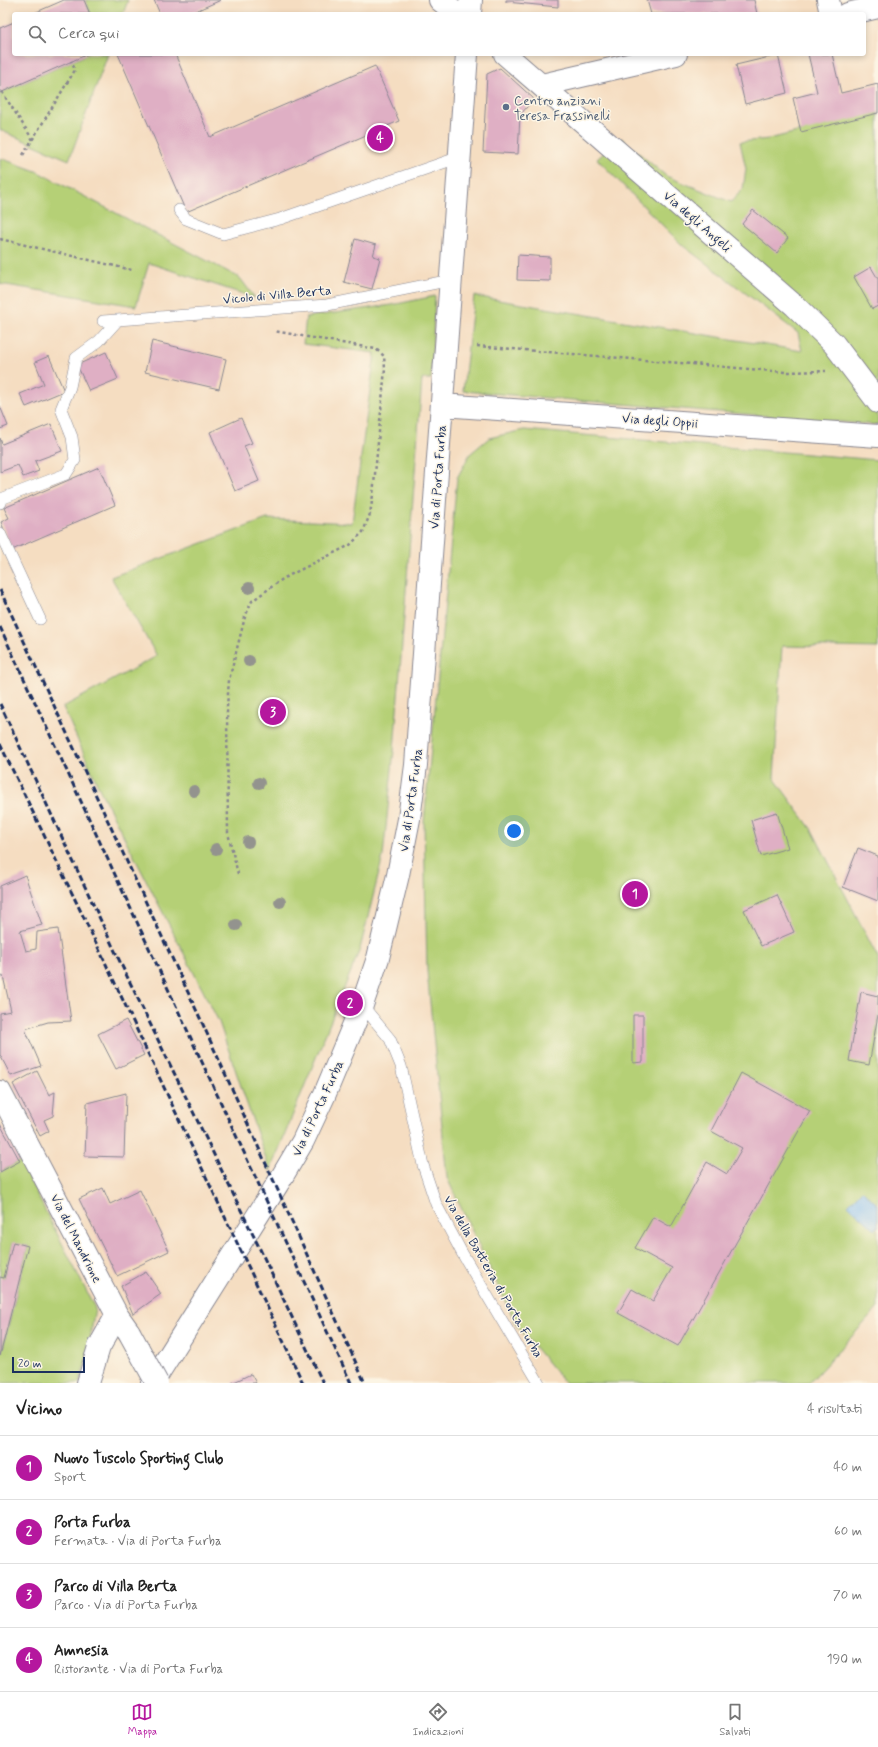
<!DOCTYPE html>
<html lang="it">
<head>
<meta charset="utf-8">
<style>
  body { margin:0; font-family:Mynerve,sans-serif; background:#f6f6f6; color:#222 }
  .scale { position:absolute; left:12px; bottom:10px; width:73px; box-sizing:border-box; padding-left:4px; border:2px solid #1b2f5e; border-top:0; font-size:11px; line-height:14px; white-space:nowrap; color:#1b2f5e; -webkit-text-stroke:3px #fcf5e5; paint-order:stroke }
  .you { position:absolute; left:514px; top:831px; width:14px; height:14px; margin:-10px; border:3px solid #fff; border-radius:50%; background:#1a73e8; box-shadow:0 0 0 6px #1a73e833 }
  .badge { display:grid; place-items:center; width:26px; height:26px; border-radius:50%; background:#b5179e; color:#fff; font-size:13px; font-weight:700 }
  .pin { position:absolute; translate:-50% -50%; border:2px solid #fff; box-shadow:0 1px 4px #0006 }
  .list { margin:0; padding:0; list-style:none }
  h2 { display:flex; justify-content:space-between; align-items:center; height:52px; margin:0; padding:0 16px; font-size:17px }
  h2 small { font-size:13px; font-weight:400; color:#767676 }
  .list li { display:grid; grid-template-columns:26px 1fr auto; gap:12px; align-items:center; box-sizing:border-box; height:64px; padding:0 16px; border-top:1px solid #e0e0e0 }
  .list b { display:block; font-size:15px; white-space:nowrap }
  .list p { margin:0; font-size:13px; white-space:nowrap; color:#767676 }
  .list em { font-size:13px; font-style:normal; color:#767676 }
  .icon { flex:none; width:22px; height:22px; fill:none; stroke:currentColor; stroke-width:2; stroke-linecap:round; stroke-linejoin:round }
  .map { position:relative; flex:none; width:878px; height:1383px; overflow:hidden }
  .search { position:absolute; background:#fff; box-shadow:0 2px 6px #0003; left:12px; right:12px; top:12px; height:44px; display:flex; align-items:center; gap:10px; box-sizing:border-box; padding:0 14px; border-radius:4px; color:#767676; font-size:15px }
  .sheet { height:308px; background:#fff }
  nav { display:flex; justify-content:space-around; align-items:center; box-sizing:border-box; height:56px; border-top:1px solid #e0e0e0; background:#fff; font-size:11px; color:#767676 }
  nav a { display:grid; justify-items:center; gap:2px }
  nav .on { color:#b5179e }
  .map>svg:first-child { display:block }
  .green { fill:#b5d076; stroke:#68806a }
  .water { fill:#81bcf3; stroke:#4e76a8 }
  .building { fill:#dfafc4 }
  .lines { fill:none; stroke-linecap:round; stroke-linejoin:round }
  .lane-casing { stroke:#888690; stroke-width:12 }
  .street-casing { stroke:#888690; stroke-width:24 }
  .secondary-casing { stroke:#888690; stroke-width:24 }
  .path { stroke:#888690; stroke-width:2.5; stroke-dasharray:3 3; stroke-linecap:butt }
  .lane { stroke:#fff; stroke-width:11 }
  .street { stroke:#fff; stroke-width:22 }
  .secondary { stroke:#fff; stroke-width:22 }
  .rail { stroke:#1b2f5e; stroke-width:3; stroke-dasharray:6 3; stroke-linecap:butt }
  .secondary-bridge-casing { stroke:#888690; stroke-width:24; stroke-linecap:butt }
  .secondary-bridge { stroke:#fff; stroke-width:22 }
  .tree { fill:#93938e }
  .service-dot { fill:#5c6f8a; stroke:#fcf5e5; stroke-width:1.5 }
  .labels { text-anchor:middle; stroke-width:3; stroke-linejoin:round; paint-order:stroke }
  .service-label { font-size:13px; fill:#4e5e75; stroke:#fcf5e5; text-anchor:start }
  .street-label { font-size:13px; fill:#1b2f5e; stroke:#fcf5e5 }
</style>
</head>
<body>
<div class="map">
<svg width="878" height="1383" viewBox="0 0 878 1383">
  <rect width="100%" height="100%" fill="#fcf5e5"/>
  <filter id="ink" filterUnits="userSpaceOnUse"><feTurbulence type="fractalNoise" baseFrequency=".025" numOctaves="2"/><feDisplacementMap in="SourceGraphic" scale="8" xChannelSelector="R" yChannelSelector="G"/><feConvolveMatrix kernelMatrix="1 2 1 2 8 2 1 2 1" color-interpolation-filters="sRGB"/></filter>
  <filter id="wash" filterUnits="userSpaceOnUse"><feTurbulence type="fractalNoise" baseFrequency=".012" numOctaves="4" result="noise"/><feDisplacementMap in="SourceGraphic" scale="16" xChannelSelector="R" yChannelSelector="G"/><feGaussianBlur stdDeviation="0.9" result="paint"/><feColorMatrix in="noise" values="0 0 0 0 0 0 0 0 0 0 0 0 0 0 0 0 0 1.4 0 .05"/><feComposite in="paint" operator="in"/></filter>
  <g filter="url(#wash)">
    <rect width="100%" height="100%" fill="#f5ddc1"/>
    <!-- green -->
    <path class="green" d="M 85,0 L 128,0 L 123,14 L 91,14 Z
      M 88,54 L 108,54 L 69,160 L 0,130 L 0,93 Z
      M 878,112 L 878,425 L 463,391 L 474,296 L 802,351 L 798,333 L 682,245 L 597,159 L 621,138 L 666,176 L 731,202 L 743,189 L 746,169 L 740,142 L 769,139 Z
      M 0,158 L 36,171 L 240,278 L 255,298 L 149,263 L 136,306 L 0,284 Z
      M 435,296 L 431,379 L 422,379 L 394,750 L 383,856 L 360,949 L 270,1171 L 219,1022 L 100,790 L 63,707 L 157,656 L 111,577 L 267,519 L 352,523 L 375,353 L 303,344 L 306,317 L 392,305 Z
      M 524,430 L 878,460 L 878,648 L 782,646 L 774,778 L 812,830 L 878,958 L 878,1308 L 809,1383 L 565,1383 L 517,1326 L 447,1178 L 427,971 L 424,822 L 457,478 L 470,454 L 489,438 Z
      M 20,1161 L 95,1308 L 87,1359 L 79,1383 L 0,1383 L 0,1358 L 28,1246 L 13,1243 L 4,1278 L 0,1277 L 0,1172 Z"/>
    <!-- water -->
    <path class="water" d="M 862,1190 L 878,1205 L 878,1226 L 875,1230 L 848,1205 Z"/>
    <g id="blocks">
      <!-- building -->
      <path class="building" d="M 64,0 L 84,0 L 90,14 L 32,14 Z
        M 154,0 L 221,0 L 189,14 L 160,14 Z
        M 506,0 L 558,0 L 558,7 L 506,2 Z
        M 647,0 L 754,0 L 757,14 L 651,14 Z
        M 14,22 L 14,54 L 88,54 L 0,93 L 0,28 Z
        M 118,54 L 175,54 L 210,137 L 375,66 L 399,121 L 186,212 Z
        M 808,54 L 832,54 L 841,93 L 878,84 L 878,113 L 801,132 L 793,98 L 817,92 Z
        M 778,55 L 787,93 L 745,104 L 736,65 Z
        M 500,68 L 534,99 L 520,115 L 518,154 L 483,152 L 487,74 Z
        M 753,210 L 788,238 L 777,253 L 742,224 Z
        M 355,239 L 376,245 L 373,256 L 380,258 L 372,289 L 344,282 Z
        M 518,255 L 550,257 L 550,281 L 517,280 Z
        M 871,267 L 878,279 L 878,306 L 872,309 L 854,277 Z
        M 152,341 L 226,359 L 219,389 L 145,372 Z
        M 106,352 L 118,379 L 89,391 L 77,365 Z
        M 49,356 L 64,391 L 26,407 L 20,394 L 44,384 L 35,362 Z
        M 0,406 L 8,426 L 0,429 Z
        M 241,418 L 252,443 L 244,446 L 259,481 L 235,491 L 210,432 Z
        M 51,424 L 62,451 L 35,461 L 39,471 L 23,477 L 18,465 L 0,472 L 0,438 L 2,444 Z
        M 99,467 L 115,505 L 12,550 L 1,522 L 9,518 L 4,508 Z
        M 777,812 L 788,848 L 761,856 L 751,820 Z
        M 858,848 L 878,856 L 878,901 L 843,887 Z
        M 25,875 L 42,925 L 20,931 L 26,951 L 36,949 L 37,932 L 58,929 L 71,1021 L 48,1022 L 25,1029 L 41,1066 L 11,1076 L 0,1055 L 0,1013 L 11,1011 L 3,976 L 0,977 L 0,886 Z
        M 777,895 L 794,932 L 761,946 L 744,910 Z
        M 861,992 L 878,996 L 878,1015 L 869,1065 L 849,1061 Z
        M 633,1015 L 643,1015 L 643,1062 L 633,1063 Z
        M 126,1020 L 144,1055 L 116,1069 L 98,1034 Z
        M 37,1071 L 49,1095 L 55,1092 L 53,1116 L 44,1120 L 49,1131 L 40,1136 L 13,1084 Z
        M 741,1073 L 810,1111 L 678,1346 L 618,1313 L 632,1289 L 653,1301 L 672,1268 L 635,1248 L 653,1217 L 671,1227 L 707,1162 L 727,1174 L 742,1148 L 711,1131 Z
        M 126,1093 L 124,1157 L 85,1156 L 87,1103 Z
        M 0,1124 L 20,1161 L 0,1172 Z
        M 103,1188 L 110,1204 L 140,1190 L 169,1251 L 117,1276 L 79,1199 Z
        M 13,1242 L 28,1246 L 0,1356 L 0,1277 L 4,1278 Z
        M 146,1272 L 161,1294 L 133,1314 L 121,1286 Z
        M 251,1374 L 256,1383 L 232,1383 Z"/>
    </g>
  </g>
  <g filter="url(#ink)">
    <use href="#blocks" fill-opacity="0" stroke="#888690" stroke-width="1"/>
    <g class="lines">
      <!-- lane casing -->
      <g class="lane-casing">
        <path id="lane" d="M 179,210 L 186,219 L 223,234 L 280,219 L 460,157
          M 103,321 L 327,305 L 451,280
          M 0,503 L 1,499 L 66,474 L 75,460 L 72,437 L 61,409 L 70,387 L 76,358 L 99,341 L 118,320
          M 0,533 L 40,619
          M 362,1005 L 390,1039 L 401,1066 L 423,1165 L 436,1204 L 462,1253 L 539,1383"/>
      </g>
      <!-- street casing -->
      <g class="street-casing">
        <path id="street" d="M 828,0 L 831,14
          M 848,14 L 878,7
          M 542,85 L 676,54"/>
      </g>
      <!-- secondary casing -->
      <g class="secondary-casing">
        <path id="secondary" d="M 440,0 L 458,14
          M 470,14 L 471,0
          M 505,54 L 795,306 L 834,344 L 878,402
          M 442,405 L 878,436
          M 0,1092 L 117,1315 L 129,1332
          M 88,1383 L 99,1347 L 117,1315
          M 152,1383 L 280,1180 L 303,1141 L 324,1096 L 362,1005 L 378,958 L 398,875 L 409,819 L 416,765 L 467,54"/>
      </g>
      <!-- path -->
      <path class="path" d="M 2,92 L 33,140
        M 23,155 L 75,70 L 71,61
        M 0,239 L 132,270
        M 477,346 L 786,372 L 826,371
        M 238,874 L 228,833 L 227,707 L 229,680 L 245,617 L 252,601 L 284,578 L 350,545 L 363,532 L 370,514 L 373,495 L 385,369 L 384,356 L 376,349 L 274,331"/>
      <!-- lane -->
      <use href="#lane" class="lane"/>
      <!-- street -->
      <use href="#street" class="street"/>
      <!-- secondary -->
      <use href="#secondary" class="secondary"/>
      <!-- rail -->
      <path class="rail" d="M 0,590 L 200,1018 L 365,1383
        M 0,627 L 351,1383
        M 0,704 L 121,964 L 258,1245 L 323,1383
        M 0,744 L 97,945 L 303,1383"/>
      <!-- secondary-bridge casing -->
      <g class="secondary-bridge-casing">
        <path id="secondary-bridge" d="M 129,1332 L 157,1383"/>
      </g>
      <!-- secondary-bridge -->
      <use href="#secondary-bridge" class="secondary-bridge"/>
    </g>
    <!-- trees -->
    <g class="tree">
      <circle cx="249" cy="588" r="6"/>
      <circle cx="249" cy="661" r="6"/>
      <circle cx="259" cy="783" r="6"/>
      <circle cx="194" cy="791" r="6"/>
      <circle cx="248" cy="842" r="6"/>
      <circle cx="216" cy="849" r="6"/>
      <circle cx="280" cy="902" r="6"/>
      <circle cx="236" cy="925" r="6"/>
    </g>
  </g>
  <!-- markers -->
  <circle class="service-dot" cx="506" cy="107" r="4"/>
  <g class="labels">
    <!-- service labels -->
    <g class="service-label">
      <text x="514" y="105">Centro anziani<tspan x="514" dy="15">Teresa Frassinelli</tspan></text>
    </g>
    <!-- street labels -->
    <g class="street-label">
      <text transform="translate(698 221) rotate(41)" y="5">Via degli Angeli</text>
      <text transform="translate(277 294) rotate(-5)" y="5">Vicolo di Villa Berta</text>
      <text transform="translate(660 420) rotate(4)" y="5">Via degli Oppii</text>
      <text transform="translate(437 477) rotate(-86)" y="5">Via di Porta Furba</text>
      <text transform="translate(410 800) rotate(-82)" y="5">Via di Porta Furba</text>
      <text transform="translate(317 1108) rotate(-65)" y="5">Via di Porta Furba</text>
      <text transform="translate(77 1238) rotate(63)" y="5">Via del Mandrione</text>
      <text transform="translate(494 1276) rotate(60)" y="5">Via della Batteria di Porta Furba</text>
    </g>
  </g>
</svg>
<div class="scale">20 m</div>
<div class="you"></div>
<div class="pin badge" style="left:635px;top:894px">1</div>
<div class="pin badge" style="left:350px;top:1003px">2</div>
<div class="pin badge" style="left:273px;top:712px">3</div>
<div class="pin badge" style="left:380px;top:138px">4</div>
<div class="search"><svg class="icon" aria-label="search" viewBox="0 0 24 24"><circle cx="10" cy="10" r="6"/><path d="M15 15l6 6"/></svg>Cerca qui</div>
</div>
<section class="sheet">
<h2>Vicino<small>4 risultati</small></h2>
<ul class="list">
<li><span class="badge">1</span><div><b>Nuovo Tuscolo Sporting Club</b><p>Sport</p></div><em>40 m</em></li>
<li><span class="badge">2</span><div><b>Porta Furba</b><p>Fermata · Via di Porta Furba</p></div><em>60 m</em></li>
<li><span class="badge">3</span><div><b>Parco di Villa Berta</b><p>Parco · Via di Porta Furba</p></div><em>70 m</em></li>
<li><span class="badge">4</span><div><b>Amnesia</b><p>Ristorante · Via di Porta Furba</p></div><em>190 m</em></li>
</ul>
</section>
<nav>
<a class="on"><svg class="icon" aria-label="map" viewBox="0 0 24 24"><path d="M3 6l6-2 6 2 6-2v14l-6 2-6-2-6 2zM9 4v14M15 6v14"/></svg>Mappa</a>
<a><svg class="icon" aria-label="directions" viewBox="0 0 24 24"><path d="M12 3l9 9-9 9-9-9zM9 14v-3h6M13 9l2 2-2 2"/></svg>Indicazioni</a>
<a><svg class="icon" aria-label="saved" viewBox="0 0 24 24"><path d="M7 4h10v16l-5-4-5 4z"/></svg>Salvati</a>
</nav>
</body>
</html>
